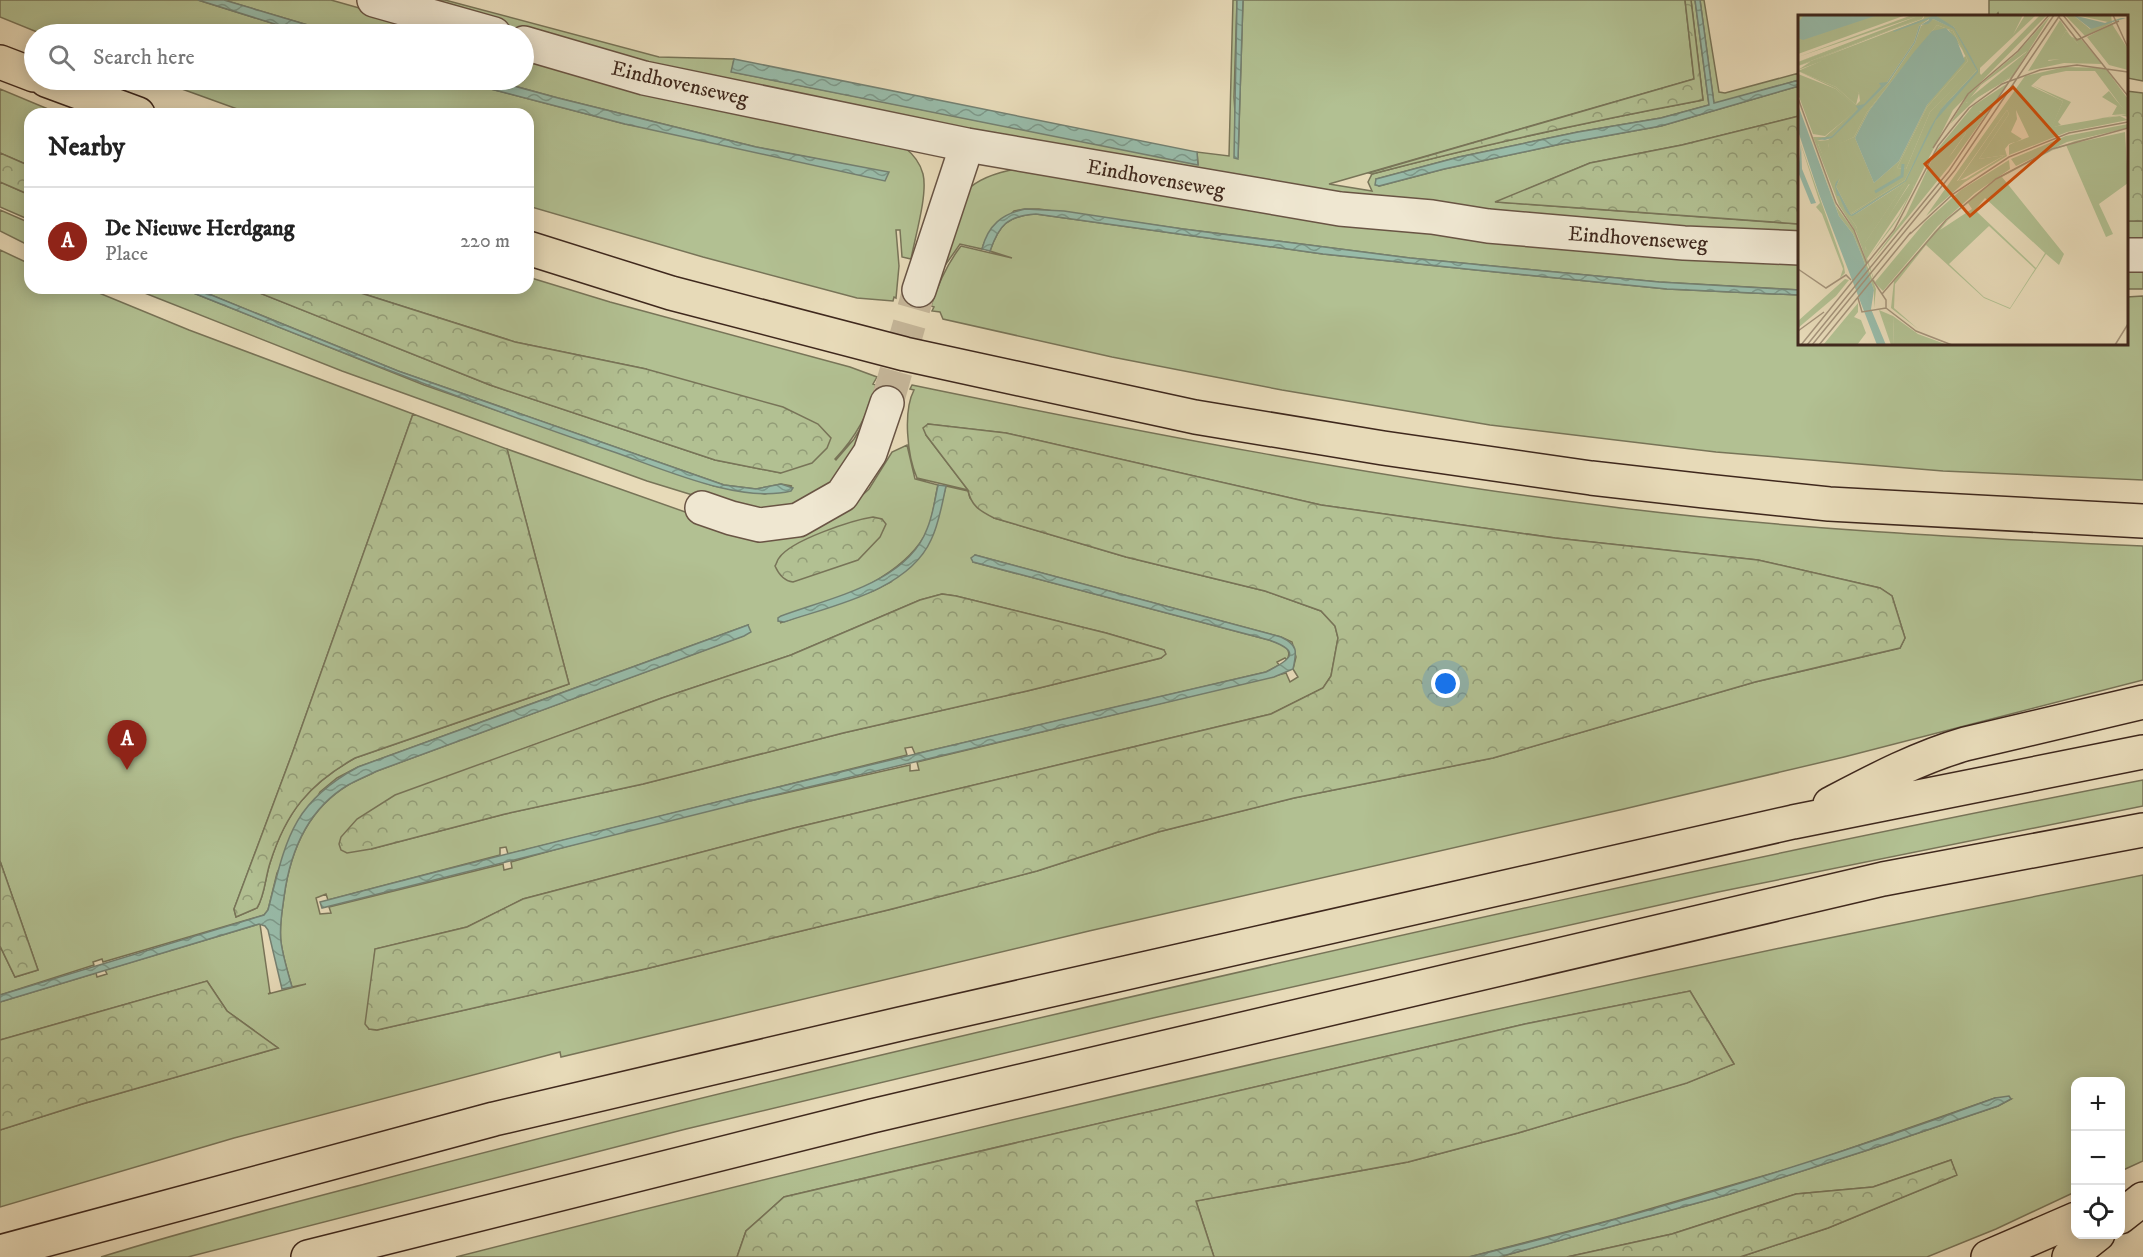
<!DOCTYPE html>
<html lang="en">
<head>
<meta charset="utf-8">
<style>
  body { margin:0; font-family:"IM FELL DW Pica",serif; background:#f2f2f2; color:#222 }
  .controls { position:absolute; right:18px; bottom:18px; display:grid; overflow:hidden; border-radius:12px; box-shadow:0 3px 15px #0003 }
  .controls button { width:54px; height:54px; display:grid; place-items:center; padding:0; border:0; border-bottom:2px solid #e0e0e0; background:#fff; color:#222; font:30px sans-serif }
  .you { position:absolute; left:1446px; top:684px; width:21px; height:21px; margin:-15px; border:4px solid #fff; border-radius:50%; background:#1a73e8; box-shadow:0 0 0 9px #1a73e833 }
  .badge { display:grid; place-items:center; width:39px; height:39px; border-radius:50%; background:#8f2418; color:#fff; font-size:20px; font-weight:700 }
  .pin { position:absolute; translate:-50% -50px; filter:drop-shadow(0 2px 3px #0008) }
  .pin::after { content:''; position:absolute; top:32px; width:21px; height:18px; background:inherit; clip-path:polygon(0 0,100% 0,50% 100%) }
  .list { margin:0; padding:0; list-style:none }
  h2 { display:flex; justify-content:space-between; align-items:center; height:78px; margin:0; padding:0 24px; font-size:26px }
  h2 small { font-size:20px; font-weight:400; color:#767676 }
  .list li { display:grid; grid-template-columns:39px 1fr auto; gap:18px; align-items:center; box-sizing:border-box; height:108px; padding:0 24px; border-top:2px solid #e0e0e0 }
  .list b { display:block; font-size:22px; white-space:nowrap }
  .list p { margin:0; font-size:20px; white-space:nowrap; color:#767676 }
  .list em { font-size:20px; font-style:normal; color:#767676 }
  .icon { flex:none; width:33px; height:33px; fill:none; stroke:currentColor; stroke-width:2; stroke-linecap:round; stroke-linejoin:round }
  .map { position:relative; flex:none; width:2143px; height:1257px; overflow:hidden }
  .search { position:absolute; background:#fff; box-shadow:0 3px 15px #0003; left:24px; top:24px; width:510px; height:66px; display:flex; align-items:center; gap:15px; box-sizing:border-box; padding:0 21px; border-radius:33px; color:#767676; font-size:22px }
  .panel { position:absolute; background:#fff; box-shadow:0 3px 15px #0003; left:24px; top:108px; width:510px; height:186px; border-radius:18px }
  .map>svg:first-child { display:block }
  .green { fill:#b2c092; stroke:#787458; stroke-width:1.5; fill-rule:evenodd }
  .forest { fill:url(#forest-crowns); stroke:#787458; stroke-width:1.5 }
  .water { fill:url(#water-waves); stroke:#748071; stroke-width:1.5 }
  .lines { fill:none; stroke-linecap:round; stroke-linejoin:round }
  .minor-tunnel { stroke:#c5b699; stroke-width:33; stroke-dasharray:33 16; stroke-linecap:butt }
  .minor-casing { stroke:#695444; stroke-width:36 }
  .highway-casing { stroke:#3f281d; stroke-width:36 }
  .minor { stroke:#efe7d1; stroke-width:33 }
  .highway { stroke:#e7dab8; stroke-width:33 }
  .labels { text-anchor:middle; stroke-width:4.5; stroke-linejoin:round; paint-order:stroke }
  .street-label { font-size:21px; fill:#3f281d; stroke:#efe7d1 }
  .inset-river { fill:none; stroke:#98bba9; stroke-width:3 }
  .inset-road { fill:none; stroke:#a4937a; stroke-width:1.5 }
  .view { fill:#cf520f; fill-opacity:0.15; stroke:#cf520f; stroke-width:3 }
  .inset-edge { fill:none; stroke:#3f281d; stroke-width:3 }
</style>
</head>
<body>
<div class="map">
<svg width="2143" height="1257" viewBox="0 0 2143 1257">
  <defs>
    <pattern id="forest-crowns" width="20" height="18" patternUnits="userSpaceOnUse" patternTransform="scale(1.5)"><rect width="20" height="18" fill="#b2c092"/><path d="M2 6a3 3 0 1 1 6 0M12 15a3 3 0 1 1 6 0" fill="none" stroke="#929c77"/></pattern>
    <pattern id="water-waves" width="16" height="10" patternUnits="userSpaceOnUse" patternTransform="scale(1.5)"><rect width="16" height="10" fill="#98bba9"/><path d="M0 5q4-4 8 0t8 0" fill="none" stroke="#7d9889"/></pattern>
  </defs>
  <rect width="100%" height="100%" fill="#e7dab8"/>
  <filter id="stains"><feTurbulence type="fractalNoise" baseFrequency=".00333" numOctaves="4"/><feColorMatrix values="0 0 0 0 .2 0 0 0 0 .09 0 0 0 0 .02 0 0 0 .5 -.17"/></filter>
  <radialGradient id="worn" r=".72"><stop offset=".6" stop-color="#630" stop-opacity="0"/><stop offset="1" stop-color="#630" stop-opacity=".3"/></radialGradient>
  <!-- green -->
  <path class="green" d="M 0,0 L 198,0 L 307,34 L 42,34 L 0,17 Z
    M 224,0 L 331,0 L 451,34 L 338,34 Z
    M 400,0 L 445,0 L 659,57 L 734,59 L 732,72 L 1198,164 L 1197,152 L 1229,156 L 1233,0 L 1237,0 L 1234,97 L 1238,158 L 1243,0 L 1685,0 L 1694,79 L 1329,184 L 1372,191 L 1368,182 L 1372,174 C 1481,145 1592,121 1703,100 L 1691,0 L 1695,0 L 1709,105 L 1661,118 L 1578,132 L 1459,157 L 1376,179 L 1379,186 L 1444,169 L 1561,144 L 1661,126 L 1799,86 L 1799,116 L 1682,145 L 1590,163 L 1497,202 L 1799,224 L 1799,239 L 1529,220 L 1034,148 L 513,32 Z
    M 1700,0 L 1704,0 L 1719,92 L 1725,93 L 1799,73 L 1799,80 L 1714,104 Z
    M 1989,0 L 2143,0 L 2143,81 L 2127,78 L 2126,16 L 1999,16 L 1998,13 L 1996,16 L 1989,16 Z
    M 524,54 L 904,147 C 913,154 920,162 923,174 C 928,194 915,237 911,259 L 902,257 L 900,230 L 896,230 L 899,266 L 896,298 L 894,297 L 893,301 L 857,298 L 703,257 L 528,206 L 528,114 L 251,114 L 157,80 L 456,80 L 625,124 L 889,173 L 756,147 L 558,98 L 492,80 L 524,80 Z
    M 0,89 L 60,114 L 30,114 L 30,166 L 0,153 Z
    M 1017,169 L 1799,259 L 1800,290 L 1659,282 L 1410,258 L 1183,229 L 1039,209 L 1025,209 L 1014,211 L 984,243 L 982,249 L 960,244 L 944,267 L 936,265 C 941,250 958,199 966,191 C 980,177 999,172 1017,169 Z
    M 0,182 L 30,195 L 30,220 L 0,207 Z
    M 0,210 L 30,223 L 30,246 L 0,231 Z
    M 1036,214 L 1323,254 L 1476,270 L 1667,289 L 1799,295 L 1800,344 L 2126,344 L 2127,297 L 2143,296 L 2143,480 L 1943,471 L 1716,452 L 1490,425 L 1282,390 L 1112,357 L 943,319 L 940,312 L 932,311 L 934,307 L 931,306 C 938,284 947,264 961,246 L 1012,258 L 990,251 C 999,225 1007,216 1036,214 Z
    M 2126,221 L 2143,221 L 2143,243 L 2127,243 Z
    M 0,250 L 30,264 L 30,288 L 87,288 L 189,330 L 413,414 L 292,754 L 234,909 L 236,917 L 257,908 C 265,895 265,878 270,863 C 286,812 309,784 355,758 L 569,684 L 507,449 L 722,525 L 847,509 L 869,489 L 892,452 L 907,445 L 915,479 L 938,485 C 934,501 933,522 924,537 C 896,583 827,603 780,623 L 873,591 L 891,582 L 934,532 L 946,486 L 968,491 L 970,498 L 994,518 L 1126,557 L 1265,591 L 1321,611 L 1335,626 L 1338,638 L 1331,676 L 1323,688 L 1271,714 L 794,828 L 523,899 L 467,927 L 375,949 L 369,1029 L 377,1030 L 645,969 L 892,909 L 1037,871 L 1158,832 L 1294,798 L 1493,758 L 1755,682 L 1900,648 L 1905,638 L 1892,596 L 1880,588 L 1758,560 L 1555,538 L 1321,505 L 1006,433 L 928,424 L 926,435 L 968,490 L 917,478 C 907,455 903,411 914,390 L 910,389 L 912,385 C 1145,433 1377,478 1613,507 C 1789,529 1966,538 2143,546 L 2143,680 L 1844,757 L 1624,809 L 1089,931 L 561,1057 L 560,1052 L 234,1138 L 0,1207 L 0,1130 L 82,1104 L 278,1048 L 227,1011 L 207,981 L 0,1040 L 0,1002 L 96,973 L 97,977 L 107,974 L 105,970 L 259,924 L 260,924 L 270,993 L 268,994 L 306,984 L 292,987 C 288,973 283,957 281,942 C 279,927 282,912 284,897 C 290,852 308,809 348,785 C 357,780 367,776 377,771 L 743,636 L 748,625 L 358,767 L 337,778 L 320,792 L 277,873 L 268,910 L 264,915 L 103,962 L 102,959 L 93,962 L 94,965 L 0,995 L 0,946 L 15,977 L 38,970 L 0,861 ZM 975,555 L 1281,637 L 1292,642 L 1296,657 L 1293,669 L 1298,677 L 1290,682 L 1286,673 L 917,762 L 919,770 L 910,771 L 910,765 C 776,795 642,824 511,862 L 512,868 L 504,870 L 503,864 L 329,907 L 331,913 L 320,914 L 316,898 L 326,894 L 328,900 L 500,855 L 500,848 L 506,847 L 508,854 L 907,755 L 905,748 L 912,747 L 915,754 L 1266,672 L 1279,665 L 1277,662 L 1285,658 L 1287,660 C 1294,646 1280,644 1269,640 L 973,562 ZM 942,594 L 956,596 L 1106,633 L 1164,650 L 1165,653 L 1161,658 L 1027,691 L 843,733 L 643,784 L 505,814 L 371,849 L 501,757 L 662,698 L 791,655 L 920,600 Z
    M 2143,262 L 2143,289 L 2127,289 L 2126,263 Z
    M 528,277 L 610,302 L 850,367 L 877,377 L 873,384 L 876,385 C 869,414 855,438 835,459 L 836,460 L 854,439 L 862,426 L 870,430 L 838,489 L 781,513 L 725,505 L 647,481 L 342,371 L 132,288 L 181,288 L 424,385 L 714,486 L 765,494 L 792,486 L 781,484 L 756,489 L 724,485 L 398,371 L 194,288 L 247,288 L 490,385 L 715,460 L 781,473 L 646,369 L 515,342 L 345,288 L 528,288 Z
    M 2143,780 L 2143,806 L 1718,892 L 1153,1018 L 686,1129 L 188,1257 L 101,1257 C 188,1230 277,1207 365,1184 C 569,1129 774,1080 979,1032 C 1366,942 1753,855 2143,780 Z
    M 2143,875 L 2143,1161 L 2121,1171 L 2120,1082 L 2076,1082 L 2075,1192 L 1996,1229 L 1927,1257 L 1740,1257 L 1828,1228 L 1956,1175 L 1951,1160 L 1873,1187 L 1796,1194 L 1672,1234 L 1567,1257 L 1499,1257 L 1730,1194 L 1871,1149 L 1998,1106 L 2011,1099 L 1995,1098 L 1808,1163 L 1615,1219 L 1469,1257 L 1214,1257 L 1196,1201 L 1408,1162 L 1518,1133 L 1686,1083 L 1734,1064 L 1690,991 L 1525,1024 L 784,1197 L 746,1231 L 737,1257 L 456,1257 C 897,1144 1340,1041 1785,947 C 1904,922 2024,899 2143,875 Z"/>
  <!-- forest -->
  <path class="forest" d="M 1685,0 L 1691,0 L 1703,100 C 1592,121 1481,145 1372,174 L 1369,173 L 1694,79 Z
    M 2126,91 L 2143,93 L 2143,221 L 2127,221 Z
    M 1799,116 L 1799,224 L 1495,202 L 1590,163 L 1682,145 Z
    M 0,153 L 30,166 L 30,195 L 0,182 Z
    M 247,288 L 345,288 L 515,342 L 646,369 L 783,407 L 818,424 L 831,438 L 827,448 L 812,463 L 781,473 L 715,460 L 490,385 Z
    M 413,414 L 507,449 L 569,684 L 355,758 C 309,784 286,812 270,863 C 265,878 265,895 257,908 L 236,917 L 234,909 L 292,754 Z
    M 928,424 L 1006,433 L 1321,505 L 1555,538 L 1758,560 L 1880,588 L 1892,596 L 1905,638 L 1900,648 L 1755,682 L 1493,758 L 1294,798 L 1158,832 L 1037,871 L 892,909 L 645,969 L 377,1030 L 369,1029 L 365,1024 L 375,949 L 467,927 L 523,899 L 622,873 L 794,828 L 1271,714 L 1323,688 L 1331,676 L 1338,638 L 1335,626 L 1321,611 L 1265,591 L 1126,557 L 994,518 C 980,511 971,506 968,490 L 926,435 L 923,428 Z
    M 873,517 L 882,519 L 886,524 L 880,537 L 858,560 L 793,582 C 784,581 779,575 775,566 C 777,563 777,560 779,558 C 791,540 853,520 873,517 Z
    M 942,594 L 956,596 L 1106,633 L 1164,650 L 1166,654 L 1161,658 L 1027,691 L 843,733 L 643,784 L 505,814 L 371,849 L 347,853 L 341,850 L 339,844 L 341,837 L 357,819 L 395,795 L 662,698 L 791,655 L 920,600 Z
    M 0,861 L 38,970 L 15,977 L 0,946 Z
    M 207,981 L 227,1011 L 278,1048 L 82,1104 L 0,1130 L 0,1040 Z
    M 1690,991 L 1734,1064 L 1687,1083 L 1518,1133 L 1408,1162 L 1196,1201 L 1214,1257 L 737,1257 L 746,1231 L 784,1197 L 1525,1024 Z
    M 1951,1160 L 1957,1175 L 1828,1228 L 1740,1257 L 1567,1257 L 1672,1234 L 1796,1194 L 1873,1187 Z"/>
  <!-- water -->
  <path class="water" d="M 198,0 L 224,0 L 338,34 L 307,34 Z
    M 1237,0 L 1243,0 L 1238,159 L 1234,158 Z
    M 1695,0 L 1700,0 L 1714,103 L 1799,80 L 1799,86 L 1661,126 L 1561,144 L 1444,169 L 1379,186 L 1375,185 L 1376,179 L 1459,157 L 1578,132 L 1661,118 L 1709,105 Z
    M 734,59 L 1197,152 L 1198,165 L 731,72 Z
    M 456,80 L 492,80 L 558,98 L 756,147 L 889,172 L 885,181 L 625,124 Z
    M 1025,209 L 1064,211 L 1183,229 L 1410,258 L 1659,282 L 1799,290 L 1799,295 L 1667,289 L 1476,270 L 1323,254 L 1036,214 C 1007,216 999,225 990,251 L 982,249 C 988,225 1002,214 1025,209 Z
    M 181,288 L 194,288 L 398,371 L 724,485 L 756,489 L 781,484 L 793,488 L 791,491 C 739,504 661,468 611,451 C 466,402 323,345 181,288 Z
    M 938,485 L 946,486 C 942,504 939,524 931,540 C 908,591 831,606 784,622 L 778,621 L 778,618 L 781,616 C 829,598 907,583 927,529 C 933,515 935,499 938,485 Z
    M 975,555 L 1281,637 C 1298,645 1297,651 1293,669 L 1274,677 L 758,799 L 322,908 L 320,902 C 634,820 949,745 1266,672 C 1290,660 1303,652 1269,640 L 973,562 L 971,558 Z
    M 748,625 L 751,632 L 744,636 L 377,771 C 367,776 357,780 348,785 C 308,809 290,852 284,897 C 282,912 279,927 281,942 C 283,957 288,973 292,987 L 282,989 L 268,930 L 265,926 L 259,924 L 0,1002 L 0,995 L 264,915 L 268,910 C 286,841 291,803 358,767 Z
    M 2009,1096 L 2011,1099 L 1998,1106 L 1871,1149 L 1730,1194 L 1499,1257 L 1469,1257 C 1647,1214 1823,1161 1995,1098 Z"/>
  <g class="lines">
    <!-- minor-tunnel -->
    <path class="minor-tunnel" d="M 887,403 L 919,290"/>
    <!-- minor casing -->
    <g class="minor-casing">
      <path id="minor" d="M 374,0 L 494,34
        M 524,43 L 644,78 L 967,145 L 1340,209 L 1432,217 L 1488,226 L 1684,243 L 1800,248
        M 2126,255 L 2143,255
        M 919,290 L 967,145
        M 702,508 L 731,518 L 760,525 L 798,520 L 842,495 L 870,453 L 887,403"/>
    </g>
    <!-- highway casing -->
    <g class="highway-casing">
      <path id="highway" d="M 0,62 L 34,75
        M 46,80 L 138,114
        M 528,248 L 671,293 L 905,354 L 1195,417 L 1383,448 L 1591,478 L 1705,491 L 1829,504 L 2143,521
        M 1830,804 C 1874,781 1917,758 1965,744 L 2143,702
        M 2120,1217 L 2143,1199
        M 0,1252 L 494,1119 L 900,1024 L 1793,822 L 2143,752
        M 308,1257 L 872,1116 L 1883,879 L 2143,830
        M 1988,1257 L 2076,1219
        M 2069,1257 L 2098,1234"/>
    </g>
    <!-- minor -->
    <use href="#minor" class="minor"/>
    <!-- highway -->
    <use href="#highway" class="highway"/>
  </g>
  <g class="labels">
    <!-- street labels -->
    <g class="street-label">
      <text transform="translate(680 83) rotate(13)" y="7">Eindhovenseweg</text>
      <text transform="translate(1156 178) rotate(10)" y="7">Eindhovenseweg</text>
      <text transform="translate(1638 238) rotate(4)" y="7">Eindhovenseweg</text>
    </g>
  </g>
  <!-- overview -->
  <g transform="translate(1798 15)">
    <rect width="330" height="330" fill="#e7dab8"/>
    <path d="M 114,0 L 126,0 L 124,4 L 93,15 L 15,46 L 125,4 L 127,0 L 137,0 L 121,11 L 116,27 L 89,67 L 34,121 L 19,126 L 30,125 L 91,67 L 117,28 L 123,11 L 135,4 L 157,14 L 137,3 L 140,0 L 138,3 L 156,12 L 183,60 L 242,0 L 249,0 L 155,95 L 102,200 L 94,212 L 71,242 L 101,200 L 116,170 L 111,169 L 69,236 L 66,229 L 108,167 L 51,201 L 58,211 L 77,267 L 127,207 L 163,175 L 211,145 L 212,154 L 177,178 L 140,211 L 85,276 L 77,268 L 58,217 L 41,190 L 15,122 L 27,122 L 59,94 L 38,74 L 0,56 L 38,72 L 58,90 L 62,86 L 61,78 L 24,46 L 0,55 L 12,47 L 0,51 L 89,16 L 124,3 L 0,47 L 120,1 L 0,42 ZM 139,10 L 155,16 L 170,46 L 129,92 L 99,153 L 108,154 L 132,97 L 177,53 L 179,55 L 144,93 L 107,165 L 52,199 L 38,171 L 42,164 L 37,169 L 20,129 L 30,128 L 31,134 L 56,122 L 69,97 ZM 253,0 L 214,62 L 180,82 L 152,109 L 170,80 L 218,39 ZM 229,36 L 212,62 L 168,88 L 183,70 ZM 267,0 L 275,0 L 292,14 L 310,7 L 278,0 L 313,0 L 314,8 L 287,21 ZM 262,5 L 273,22 L 283,24 L 304,49 L 266,48 L 230,56 ZM 268,16 L 280,29 L 274,42 L 250,46 ZM 314,9 L 330,34 L 330,55 L 311,50 L 289,22 ZM 267,52 L 307,53 L 330,84 L 330,102 L 322,100 L 298,104 L 322,101 L 330,105 L 269,117 L 211,140 L 211,130 L 217,127 L 211,129 L 207,134 L 209,141 L 167,167 L 128,201 L 227,61 ZM 268,56 L 297,56 L 329,99 L 254,112 L 265,86 L 233,71 L 244,61 ZM 209,95 L 211,99 L 181,144 L 207,140 L 168,164 L 159,166 ZM 218,95 L 231,122 L 218,127 L 224,124 L 213,117 L 219,104 ZM 210,68 L 153,149 L 72,249 L 108,200 L 138,136 L 175,91 ZM 182,96 L 186,100 L 151,142 L 168,118 L 165,115 ZM 0,85 L 38,191 L 56,216 L 78,274 L 76,293 L 76,275 L 64,241 L 55,219 L 41,201 ZM 330,109 L 330,113 L 269,127 L 218,151 L 213,144 L 268,121 ZM 303,120 L 255,135 L 204,162 L 266,239 L 261,250 L 248,239 L 212,294 L 186,283 L 128,230 L 97,269 L 96,293 L 120,314 L 93,293 L 96,266 L 137,216 L 178,179 L 206,159 L 244,139 L 277,126 ZM 187,183 L 247,238 L 238,253 L 177,195 ZM 170,188 L 174,194 L 142,215 L 150,205 ZM 191,211 L 237,254 L 212,293 L 186,282 L 151,249 ZM 0,121 L 46,251 L 47,258 L 42,263 L 45,254 L 24,199 L 18,192 L 22,188 ZM 60,288 L 60,297 L 56,302 L 63,305 L 68,318 L 59,330 L 25,330 ZM 95,301 L 120,319 L 150,330 L 96,330 Z" fill="#b2c092" fill-rule="evenodd"/>
    <path d="M 0,0 L 108,0 L 0,39 ZM 141,0 L 225,0 L 215,20 L 227,0 L 237,1 L 182,53 L 182,59 L 156,12 L 137,3 ZM 125,1 L 125,2 L 0,51 L 0,47 ZM 139,10 L 155,16 L 170,46 L 129,92 L 99,153 L 108,154 L 132,97 L 177,52 L 179,55 L 144,93 L 107,165 L 52,199 L 38,171 L 42,164 L 36,171 L 19,126 L 30,127 L 31,133 L 56,122 L 69,97 ZM 150,14 L 168,40 L 129,90 L 101,146 L 76,168 L 57,123 L 71,96 L 130,20 ZM 268,16 L 283,32 L 286,43 L 249,45 ZM 232,34 L 212,62 L 171,88 L 168,86 ZM 32,42 L 61,78 L 58,90 L 38,72 L 0,56 ZM 0,59 L 38,74 L 60,94 L 27,121 L 15,119 L 0,79 ZM 234,70 L 273,87 L 260,107 L 263,110 L 253,113 L 265,86 ZM 311,76 L 318,85 L 330,99 L 314,100 L 319,91 L 304,82 ZM 209,95 L 211,99 L 181,144 L 207,140 L 159,167 ZM 181,96 L 186,100 L 183,106 L 155,144 L 151,143 L 168,118 L 164,116 ZM 216,102 L 200,134 L 189,139 L 215,103 ZM 327,117 L 330,168 L 301,189 L 315,219 L 308,222 L 268,130 ZM 109,166 L 67,228 L 68,235 L 113,167 L 116,170 L 113,178 L 68,245 L 58,211 L 50,200 L 58,199 ZM 47,264 L 51,265 L 38,281 L 0,313 L 0,306 ZM 81,295 L 95,301 L 96,330 L 93,330 Z" fill="#b2c092" fill-rule="evenodd"/>
    <path d="M 6,0 L 80,0 L 5,25 L 0,23 L 0,8 ZM 137,0 L 156,12 L 171,38 L 180,55 L 180,57 L 138,105 L 108,166 L 58,199 L 54,201 L 51,200 L 47,195 L 41,181 L 39,181 L 37,171 L 38,167 L 41,164 L 38,172 L 53,200 L 107,166 L 132,113 L 143,94 L 179,56 L 156,14 L 135,4 L 130,9 L 123,10 L 117,28 L 90,68 L 34,123 L 27,125 L 18,124 L 34,121 L 60,94 L 58,91 L 66,89 L 83,71 L 81,68 L 89,67 L 116,27 L 121,11 L 131,5 L 131,4 L 96,17 L 95,16 ZM 275,0 L 307,8 L 323,3 L 328,3 L 293,14 ZM 148,13 L 158,23 L 167,46 L 129,90 L 101,146 L 76,168 L 57,123 L 71,96 L 116,37 L 134,16 ZM 0,90 L 41,201 L 55,219 L 64,241 L 76,275 L 73,294 L 88,330 L 79,330 L 21,179 L 0,116 ZM 3,129 L 4,154 L 18,188 L 13,189 L 0,157 Z" fill="#98bba9"/>
    <path class="inset-river" d="M 77,177 L 104,161 L 105,149"/>
    <path class="inset-road" d="M 265,0 L 330,81M 315,0 L 330,33M 261,2 L 279,25 L 321,6M 0,83 L 38,188 L 56,215 L 69,249M 135,133 L 170,79 L 220,36 L 251,0M 112,219 L 155,179 L 211,142 L 271,118 L 330,107M 0,254 L 28,273 L 48,260 L 53,265M 74,264 L 88,285 L 88,293M 84,279 L 148,205 L 198,164 L 254,134 L 330,113M 60,283 L 64,297 L 88,293M 88,293 L 118,316 L 154,330M 0,316 L 26,297M 3,330 L 96,215 L 140,131 L 171,93 L 204,69 L 242,55 L 279,50 L 330,57M 9,330 L 151,156 L 256,0M 14,330 L 157,155 L 262,0M 21,330 L 113,217M 317,330 L 330,309"/>
    <path class="view" d="M 215,72 L 261,124 L 172,201 L 127,149 Z"/>
    <rect width="330" height="330" class="inset-edge"/>
  </g>
  <rect width="100%" height="100%" filter="url(#stains)"/>
  <rect width="100%" height="100%" fill="url(#worn)"/>
</svg>
<div class="controls">
<button>+</button>
<button>−</button>
<button><svg class="icon" aria-label="locate" viewBox="0 0 24 24"><circle cx="12" cy="12" r="6"/><path d="M12 2v4M12 18v4M2 12h4M18 12h4"/></svg></button>
</div>
<div class="you"></div>
<div class="pin badge" style="left:127px;top:770px">A</div>
<div class="search"><svg class="icon" aria-label="search" viewBox="0 0 24 24"><circle cx="10" cy="10" r="6"/><path d="M15 15l6 6"/></svg>Search here</div>
<section class="panel">
<h2>Nearby<small></small></h2>
<ul class="list">
<li><span class="badge">A</span><div><b>De Nieuwe Herdgang</b><p>Place</p></div><em>220 m</em></li>
</ul>
</section>
</div>
</body>
</html>
